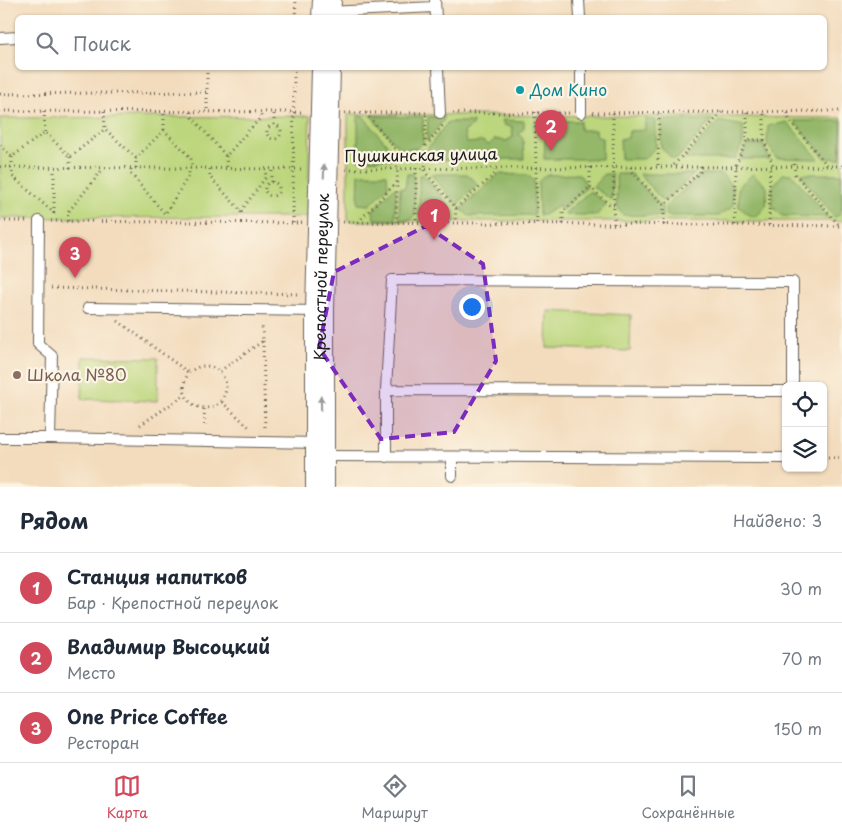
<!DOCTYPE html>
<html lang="ru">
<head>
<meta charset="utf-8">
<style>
  body { margin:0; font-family:"Playpen Sans",sans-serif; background:#f2f2f3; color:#1f2937 }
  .controls { position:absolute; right:15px; bottom:15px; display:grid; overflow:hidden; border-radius:8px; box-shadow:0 1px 4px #0004 }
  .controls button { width:45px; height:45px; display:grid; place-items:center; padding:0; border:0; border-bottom:1px solid #e0e1e3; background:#fff; color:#1f2937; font:25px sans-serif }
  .you { position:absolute; left:471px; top:306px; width:18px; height:18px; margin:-12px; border:4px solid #fff; border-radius:50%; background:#1a73e8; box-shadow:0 0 0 8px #1a73e833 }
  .badge { display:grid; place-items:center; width:32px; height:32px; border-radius:50%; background:#d1495b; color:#fff; font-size:16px; font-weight:700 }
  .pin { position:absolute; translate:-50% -41px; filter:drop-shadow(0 1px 2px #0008) }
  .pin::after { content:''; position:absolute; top:26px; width:18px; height:15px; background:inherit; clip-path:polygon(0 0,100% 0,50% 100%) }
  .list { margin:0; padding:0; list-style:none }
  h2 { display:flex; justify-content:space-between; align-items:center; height:65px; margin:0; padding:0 20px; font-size:21px }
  h2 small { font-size:16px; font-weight:400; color:#747a83 }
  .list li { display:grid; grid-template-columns:32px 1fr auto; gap:15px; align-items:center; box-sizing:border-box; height:70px; padding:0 20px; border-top:1px solid #e0e1e3 }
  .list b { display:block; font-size:19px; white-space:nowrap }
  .list p { margin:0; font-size:16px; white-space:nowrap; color:#747a83 }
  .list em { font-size:16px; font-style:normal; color:#747a83 }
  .icon { flex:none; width:28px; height:28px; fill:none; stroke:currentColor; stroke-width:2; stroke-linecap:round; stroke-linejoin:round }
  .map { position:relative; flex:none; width:842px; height:487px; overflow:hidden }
  .search { position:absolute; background:#fff; box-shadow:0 1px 4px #0004; left:15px; right:15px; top:15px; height:55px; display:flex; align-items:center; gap:12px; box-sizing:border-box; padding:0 18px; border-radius:8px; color:#747a83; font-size:19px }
  .sheet { height:275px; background:#fff }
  nav { display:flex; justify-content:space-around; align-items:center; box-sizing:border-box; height:70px; border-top:1px solid #e0e1e3; background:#fff; font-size:14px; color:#747a83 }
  nav a { display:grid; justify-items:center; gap:2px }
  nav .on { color:#d1495b }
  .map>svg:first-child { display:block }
  .green { fill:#bbd67b; stroke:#6c794c }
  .forest { fill:#94b76b; stroke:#586a44 }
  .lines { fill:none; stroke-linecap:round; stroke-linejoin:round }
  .lane-casing { stroke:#675f54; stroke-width:12 }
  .secondary-casing { stroke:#675f54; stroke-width:30 }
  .path { stroke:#675f54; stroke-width:3; stroke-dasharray:1 4; stroke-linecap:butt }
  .lane { stroke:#fff; stroke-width:10 }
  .secondary { stroke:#fff; stroke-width:28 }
  .oneway { fill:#999 }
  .marked { fill:#7b2cbf; fill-opacity:0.2; stroke:#7b2cbf; stroke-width:4; stroke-dasharray:10 6; stroke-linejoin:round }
  .culture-dot { fill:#0f9aa8; stroke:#fcf5e5; stroke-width:2 }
  .education-dot { fill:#8d6e63; stroke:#fcf5e5; stroke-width:2 }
  .labels { text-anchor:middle; stroke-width:4.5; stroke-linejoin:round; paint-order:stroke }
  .culture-label { font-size:16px; fill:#0d838f; stroke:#fcf5e5; text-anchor:start }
  .street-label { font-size:16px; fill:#1c1c1c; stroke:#fcf5e5 }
  .education-label { font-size:16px; fill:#785e54; stroke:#fcf5e5; text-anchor:start }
</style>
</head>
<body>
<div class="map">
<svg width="842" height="487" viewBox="0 0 842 487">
  <rect width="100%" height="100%" fill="#fcf5e5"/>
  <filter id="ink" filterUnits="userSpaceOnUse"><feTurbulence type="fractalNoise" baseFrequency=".02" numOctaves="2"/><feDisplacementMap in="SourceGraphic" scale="10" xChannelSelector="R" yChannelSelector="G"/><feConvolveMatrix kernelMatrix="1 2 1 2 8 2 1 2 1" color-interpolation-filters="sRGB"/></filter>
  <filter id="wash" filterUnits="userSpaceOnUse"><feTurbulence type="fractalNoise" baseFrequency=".0096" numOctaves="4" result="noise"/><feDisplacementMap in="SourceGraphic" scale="20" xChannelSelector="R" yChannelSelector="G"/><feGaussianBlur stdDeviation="1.12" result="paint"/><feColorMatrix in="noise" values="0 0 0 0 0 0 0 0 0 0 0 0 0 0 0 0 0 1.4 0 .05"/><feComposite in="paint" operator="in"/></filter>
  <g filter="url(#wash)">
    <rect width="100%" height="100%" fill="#f3dcbd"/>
    <!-- green -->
    <path class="green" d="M 348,114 L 842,118 L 842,221 L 348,221 Z
      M 310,116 L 308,217 L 0,218 L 0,118 Z
      M 548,311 L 631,315 L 630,351 L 547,348 Z
      M 83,357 L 158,358 L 158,401 L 82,399 Z"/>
    <!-- forest -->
    <path class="forest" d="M 358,116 L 363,116 L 395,154 L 391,159 L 358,160 Z
      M 371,116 L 423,117 L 423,143 L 417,148 L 400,149 Z
      M 428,117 L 444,117 L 443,121 L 427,141 Z
      M 645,119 L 656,120 L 656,147 L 644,159 L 621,159 L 620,139 L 628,138 L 629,131 L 645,130 Z
      M 502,120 L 524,121 L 524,128 L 519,134 L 523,139 L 524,159 L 428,160 L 428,148 L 448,122 L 473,122 L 472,126 L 464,132 L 466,142 L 470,143 L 482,141 L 489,145 L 495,139 L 506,141 L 513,137 L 512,127 L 504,125 Z
      M 661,120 L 712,120 L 677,159 L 672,159 L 661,147 Z
      M 544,121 L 580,121 L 580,130 L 596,130 L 596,136 L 602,137 L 602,159 L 544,159 L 545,140 L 550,135 L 548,130 L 544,128 Z
      M 719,121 L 743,126 L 743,143 L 735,159 L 684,159 Z
      M 794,121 L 842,121 L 840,159 L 825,158 Z
      M 787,122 L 819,159 L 776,158 L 767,143 L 768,126 Z
      M 747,144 L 763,144 L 770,159 L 740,159 Z
      M 359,174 L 387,174 L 388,187 L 370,205 L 358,204 Z
      M 407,174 L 414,174 L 415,215 L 409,220 L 399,220 L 400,188 L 405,188 Z
      M 467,174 L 478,184 L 457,205 L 431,174 Z
      M 499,174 L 528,175 L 534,181 L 534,215 L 469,216 L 461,209 Z
      M 579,174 L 588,186 L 562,210 L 559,205 L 544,215 L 539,215 L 538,182 L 545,175 Z
      M 604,174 L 612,174 L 612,200 L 593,187 Z
      M 616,174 L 631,174 L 662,207 L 662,216 L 623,215 L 617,206 Z
      M 639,174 L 694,174 L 664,202 Z
      M 701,174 L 722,174 L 733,187 L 733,206 L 719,216 L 667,216 L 666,206 Z
      M 753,174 L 767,187 L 766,206 L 757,216 L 751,216 L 739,207 L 738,187 Z
      M 783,174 L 792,174 L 828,217 L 782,216 L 772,206 L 772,187 Z
      M 800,174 L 841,174 L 842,208 L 838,216 L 834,217 Z
      M 419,175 L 424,175 L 451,209 L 445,216 L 419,216 Z
      M 394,188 L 396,188 L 395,220 L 374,219 L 373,210 Z
      M 590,191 L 606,204 L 597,215 L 565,215 L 565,213 Z"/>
  </g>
  <g filter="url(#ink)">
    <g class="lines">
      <!-- lane casing -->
      <g class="lane-casing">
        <path id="lane" d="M 435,0 L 436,18
          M 579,0 L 580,18
          M 327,12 L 435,7
          M 0,38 L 18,37
          M 438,68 L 440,113
          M 581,113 L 581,68
          M 88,308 L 319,311
          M 386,390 L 786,391
          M 0,438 L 50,438 L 52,356 L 38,344 L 39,221
          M 50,438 L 319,443
          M 321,456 L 786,458
          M 386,457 L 386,390 L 392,280 L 793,282 L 793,386
          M 452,476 L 452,457"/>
      </g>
      <!-- secondary casing -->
      <g class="secondary-casing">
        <g id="secondary">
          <path d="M 326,18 L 327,0"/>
          <path id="s1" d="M 320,487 L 320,311 L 326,68"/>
        </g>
      </g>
      <!-- path -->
      <path class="path" d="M 295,18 L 296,0
        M 207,68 L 207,112
        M 0,94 L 207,92
        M 0,111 L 304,112
        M 44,111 L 45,132
        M 104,111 L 105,129
        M 191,112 L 192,117 L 226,156 L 261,117 L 261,113
        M 535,112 L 537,224
        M 747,112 L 747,140 L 764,140 L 764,112
        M 345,113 L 426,113
        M 366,113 L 398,152 L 396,222
        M 453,113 L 569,113
        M 593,113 L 842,111
        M 613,113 L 614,225
        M 788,113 L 789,120 L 827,165
        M 426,115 L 425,172 L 456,208 L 455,223
        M 274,125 L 274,112
        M267 132a7 7 0 1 1 14 0a7 7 0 1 1-14 0Z
        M 164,130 L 164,112
        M 764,140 L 773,165
        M 0,145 L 12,157 L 45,132 L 70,157 L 105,129 L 136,158 L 164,130 L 191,158 L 192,168
        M 426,146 L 443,125
        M 226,156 L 227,169
        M 12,157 L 12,176 L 54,213 L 53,218
        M 70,157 L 70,168
        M 794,164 L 795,174 L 839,225
        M 658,165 L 659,113
        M 674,165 L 722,112
        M 0,167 L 302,169
        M 590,167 L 590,187 L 610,205 L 614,205
        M 631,167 L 631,171 L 664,205 L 700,172 L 701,165
        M 136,168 L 136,158
        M 416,168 L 416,222
        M 131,169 L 131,174 L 165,214 L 189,175 L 189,168
        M 210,169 L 210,177 L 241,211 L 241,222
        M 346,169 L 842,166
        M 272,182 L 272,169
        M265 189a7 7 0 1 1 14 0a7 7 0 1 1-14 0Z
        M 456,208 L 495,174 L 495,167
        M 241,211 L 266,177 L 265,169
        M 54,213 L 54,168
        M 0,221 L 27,221
        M 51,221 L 302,223
        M 68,221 L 69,211 L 103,169
        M 343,222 L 842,226
        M 358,222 L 397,182
        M 293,223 L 294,68
        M 563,224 L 563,212 L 590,187
        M 664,225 L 664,205
        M 735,225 L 736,165 L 747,140
        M 769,225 L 770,165
        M 51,288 L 300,294
        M 118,321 L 189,373
        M 263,341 L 265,431
        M184 387a21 21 0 1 1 42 0a21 21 0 1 1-42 0Z
        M 220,371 L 263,341 L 262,324
        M 222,402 L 250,428
        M 204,409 L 205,428
        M 140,425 L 185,395
        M 823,458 L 842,458"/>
      <!-- lane -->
      <use href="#lane" class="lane"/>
      <!-- secondary -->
      <use href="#secondary" class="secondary"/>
    </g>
    <!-- one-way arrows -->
    <defs><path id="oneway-solid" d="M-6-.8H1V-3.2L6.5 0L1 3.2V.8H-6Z" transform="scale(1.25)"/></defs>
    <g class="oneway">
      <use href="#oneway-solid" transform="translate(324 171) rotate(-88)"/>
      <use href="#oneway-solid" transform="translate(321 403) rotate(-91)"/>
    </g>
  </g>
  <!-- marked area -->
  <path class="marked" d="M 426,226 L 483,264 L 496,361 L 454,432 L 381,439 L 319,348 L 334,272 Z"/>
  <!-- markers -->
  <circle class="culture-dot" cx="520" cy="90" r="5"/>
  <circle class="education-dot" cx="17" cy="375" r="5"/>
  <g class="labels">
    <!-- culture labels -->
    <g class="culture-label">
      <text x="530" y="96">Дом Кино</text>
    </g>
    <!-- street labels -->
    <g class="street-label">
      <text transform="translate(421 155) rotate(-1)" y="6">Пушкинская улица</text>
      <text dy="6" stroke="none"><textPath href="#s1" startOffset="210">Крепостной переулок</textPath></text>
    </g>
    <!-- education labels -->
    <g class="education-label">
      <text x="27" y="381">Школа №80</text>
    </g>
  </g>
</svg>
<div class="controls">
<button><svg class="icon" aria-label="locate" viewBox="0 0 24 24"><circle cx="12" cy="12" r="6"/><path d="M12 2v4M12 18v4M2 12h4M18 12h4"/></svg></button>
<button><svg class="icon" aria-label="layers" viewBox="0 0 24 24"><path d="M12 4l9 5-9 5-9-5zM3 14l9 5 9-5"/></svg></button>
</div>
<div class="you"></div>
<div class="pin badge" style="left:434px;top:240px">1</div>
<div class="pin badge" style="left:551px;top:151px">2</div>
<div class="pin badge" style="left:75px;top:278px">3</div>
<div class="search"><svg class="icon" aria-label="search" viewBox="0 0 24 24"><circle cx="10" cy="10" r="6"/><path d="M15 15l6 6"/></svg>Поиск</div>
</div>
<section class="sheet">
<h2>Рядом<small>Найдено: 3</small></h2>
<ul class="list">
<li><span class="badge">1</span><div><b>Станция напитков</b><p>Бар · Крепостной переулок</p></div><em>30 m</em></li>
<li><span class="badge">2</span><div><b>Владимир Высоцкий</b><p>Место</p></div><em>70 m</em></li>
<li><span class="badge">3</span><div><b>One Price Coffee</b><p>Ресторан</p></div><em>150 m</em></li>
</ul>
</section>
<nav>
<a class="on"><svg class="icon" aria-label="map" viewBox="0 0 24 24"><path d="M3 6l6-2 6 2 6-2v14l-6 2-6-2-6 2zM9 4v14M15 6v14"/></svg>Карта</a>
<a><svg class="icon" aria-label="directions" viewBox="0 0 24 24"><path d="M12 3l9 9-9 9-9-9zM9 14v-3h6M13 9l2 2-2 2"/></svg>Маршрут</a>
<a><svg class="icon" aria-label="saved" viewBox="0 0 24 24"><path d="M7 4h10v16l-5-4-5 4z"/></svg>Сохранённые</a>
</nav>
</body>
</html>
